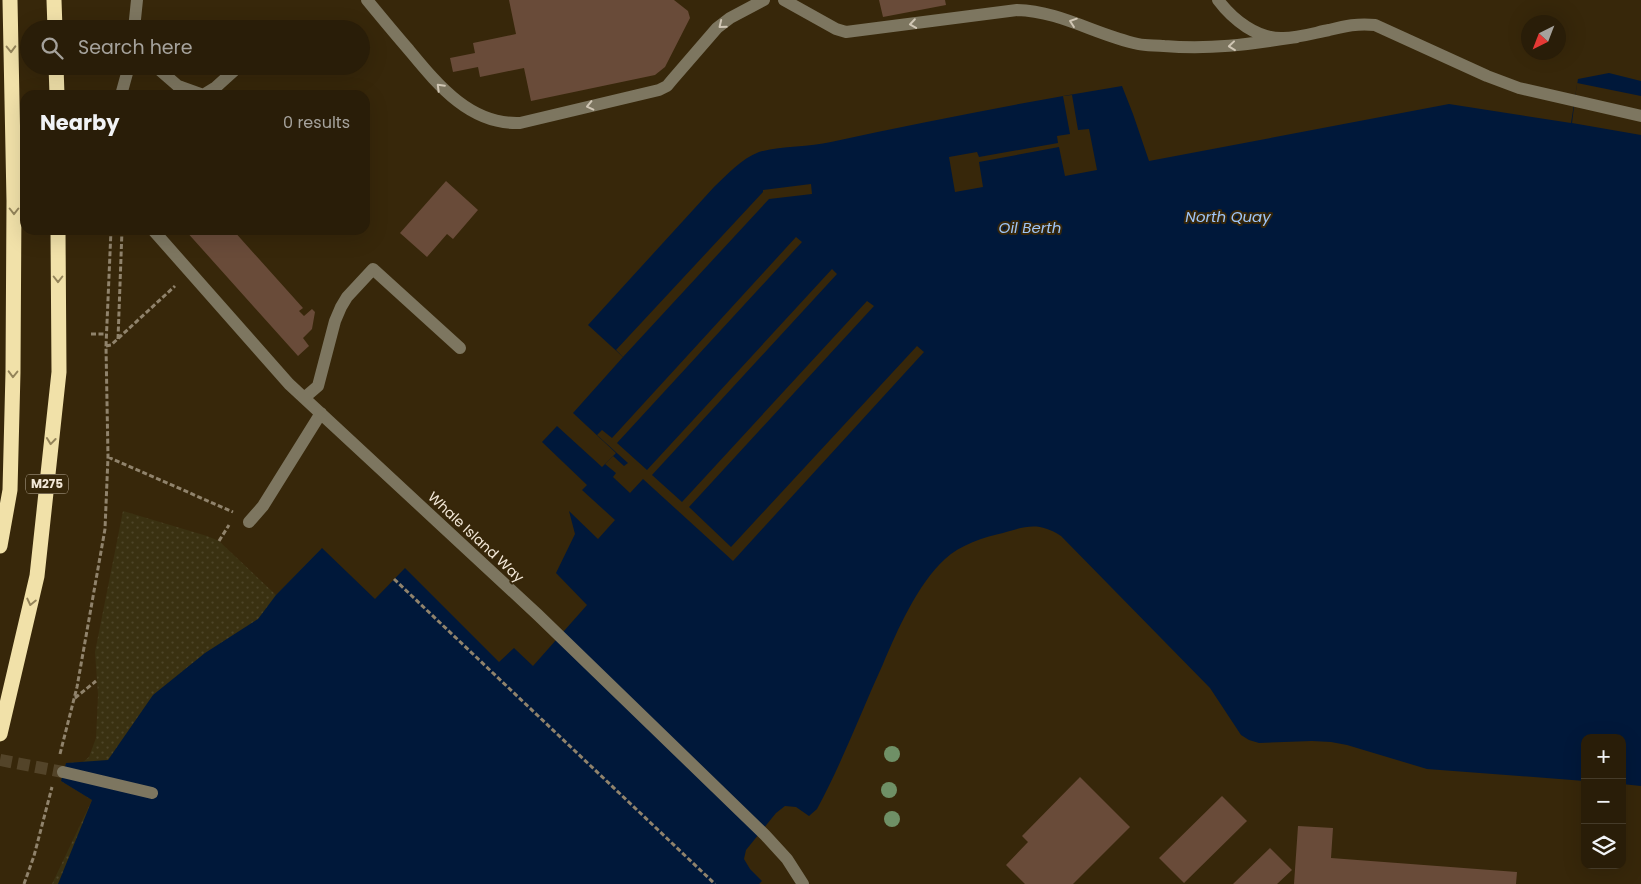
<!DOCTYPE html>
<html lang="en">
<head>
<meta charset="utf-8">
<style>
  body { margin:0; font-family:Poppins,sans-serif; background:#352a16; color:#f1f3f6 }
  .controls { position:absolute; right:15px; bottom:15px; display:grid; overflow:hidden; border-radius:10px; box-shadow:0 5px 20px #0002 }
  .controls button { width:45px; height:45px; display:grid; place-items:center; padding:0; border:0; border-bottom:1px solid #453b29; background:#291d08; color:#f1f3f6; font:25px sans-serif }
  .compass { position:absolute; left:1521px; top:15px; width:45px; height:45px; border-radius:50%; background:#291d08; box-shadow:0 5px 20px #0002; rotate:222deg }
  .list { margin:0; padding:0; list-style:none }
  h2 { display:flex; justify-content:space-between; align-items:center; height:65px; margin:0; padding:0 20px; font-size:21px }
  h2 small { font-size:16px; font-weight:400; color:#a5a29c }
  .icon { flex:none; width:28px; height:28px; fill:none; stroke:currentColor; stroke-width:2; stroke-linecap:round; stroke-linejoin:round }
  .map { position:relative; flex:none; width:1641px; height:884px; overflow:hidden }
  .search { position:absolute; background:#291d08; box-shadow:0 5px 20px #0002; left:20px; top:20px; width:350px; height:55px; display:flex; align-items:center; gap:12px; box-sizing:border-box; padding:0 18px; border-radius:28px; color:#a5a29c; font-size:19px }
  .panel { position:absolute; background:#291d08; box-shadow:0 5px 20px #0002; left:20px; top:90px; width:350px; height:145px; border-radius:15px }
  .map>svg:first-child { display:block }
  .sand { fill:url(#sand-dots) }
  .water { fill:#00183a }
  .pier { fill:#37270a }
  .building { fill:#694b39 }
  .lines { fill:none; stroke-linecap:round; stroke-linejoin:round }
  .minor-tunnel { stroke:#534429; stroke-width:12; stroke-dasharray:12 6; stroke-linecap:butt }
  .path { stroke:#90836c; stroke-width:3; stroke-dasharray:5 2.5; stroke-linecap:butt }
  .minor { stroke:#7d7660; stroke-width:12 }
  .highway { stroke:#f1e1a9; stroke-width:15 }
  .tree { fill:#6f9066 }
  .oneway { stroke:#d0c6b4 }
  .oneway2 { stroke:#94845a }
  .labels { text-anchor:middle; stroke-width:4; stroke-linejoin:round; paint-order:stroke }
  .shield { fill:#37270a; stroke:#bbae9a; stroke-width:1 }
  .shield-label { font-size:12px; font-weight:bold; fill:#f3e8d8 }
  .street-label { font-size:14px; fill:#f3e8d8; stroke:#37270a }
  .water-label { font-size:15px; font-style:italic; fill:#9fc6f9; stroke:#37270a }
</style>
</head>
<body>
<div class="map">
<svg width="1641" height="884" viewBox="0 0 1641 884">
  <defs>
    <pattern id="sand-dots" width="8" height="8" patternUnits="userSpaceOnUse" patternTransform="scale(1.25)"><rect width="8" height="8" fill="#3a3111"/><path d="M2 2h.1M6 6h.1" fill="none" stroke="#4d4528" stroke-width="1.8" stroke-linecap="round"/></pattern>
  </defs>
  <rect width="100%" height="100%" fill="#37270a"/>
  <!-- sand -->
  <path class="sand" d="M 123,511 L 207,536 L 219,541 L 276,595 L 322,548 L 104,884 L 52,884 L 92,800 L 61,781 L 66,763 L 83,762 L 89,757 L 96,738 L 98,695 L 95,652 Z"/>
  <!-- water -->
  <path class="water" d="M 1609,73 L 1641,81 L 1641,786 L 1622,784 L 1622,738 L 1585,738 L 1585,781 L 1427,769 L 1347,745 L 1331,742 L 1312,741 L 1259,743 L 1249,740 L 1241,735 L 1210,688 L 1061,536 C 1039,522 1027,526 1003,533 C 984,537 960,545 945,559 C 917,585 898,629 883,664 C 861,712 842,763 817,809 L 809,816 L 796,807 L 785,806 L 776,813 L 746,850 L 744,859 L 750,869 L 762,881 L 759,884 L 58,884 L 92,800 L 61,781 L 66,763 L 108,760 L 153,695 L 205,653 L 258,619 L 276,595 L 322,548 L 375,599 L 405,568 L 499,662 L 514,648 L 533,666 L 587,605 L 556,573 L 575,534 L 569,511 L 598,539 L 615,520 L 582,490 L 587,485 L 542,442 L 557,426 L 602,467 L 616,453 L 573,413 L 623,357 L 588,325 L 714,187 C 728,174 741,159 759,152 C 779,146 809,147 831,142 C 927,121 1024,102 1122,86 L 1133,114 L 1149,161 L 1449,104 L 1571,123 L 1578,79 Z"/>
  <!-- pier -->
  <path class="pier" d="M 1577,83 L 1641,96 L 1641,135 L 1572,123 Z
    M 1072,95 L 1078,130 L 1089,129 L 1097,170 L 1065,176 L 1059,147 L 979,162 L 983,187 L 955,192 L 949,157 L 977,152 L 979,157 L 1058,143 L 1057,136 L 1070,134 L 1063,96 Z
    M 811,184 L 812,194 L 769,199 L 623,357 L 616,350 L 763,192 L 763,190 Z
    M 796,237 L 802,242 L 617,443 L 647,470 L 832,269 L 837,274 L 652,475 L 682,502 L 867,301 L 874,306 L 689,507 L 731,547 L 917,346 L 924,352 L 733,561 L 643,479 L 630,493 L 613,477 L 616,473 L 605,464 L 613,456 L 624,466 L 628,463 L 597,435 L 602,430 L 612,438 Z"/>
  <!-- building -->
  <path class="building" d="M 509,0 L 674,0 L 688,11 L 690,18 L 665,67 L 655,75 L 531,101 L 524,68 L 480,77 L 478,67 L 453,72 L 450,58 L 475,53 L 473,43 L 516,34 Z
    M 879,0 L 945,0 L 946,5 L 883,17 Z
    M 446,181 L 478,210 L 453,239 L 447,234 L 427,257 L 400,233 Z
    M 185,230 L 233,230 L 303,308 L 299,311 L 304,316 L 312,309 L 315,312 L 312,329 L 303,338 L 309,346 L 298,356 Z
    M 1080,777 L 1130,827 L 1073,884 L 1025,884 L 1006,865 L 1028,842 L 1022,836 Z
    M 1222,796 L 1247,821 L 1184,883 L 1159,858 Z
    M 1298,826 L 1333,828 L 1331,858 L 1517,872 L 1516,884 L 1294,884 Z
    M 1270,848 L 1292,870 L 1277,884 L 1233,884 Z"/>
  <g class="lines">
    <!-- minor-tunnel -->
    <path class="minor-tunnel" d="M 0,760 L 63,772"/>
    <!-- path -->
    <path class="path" d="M 91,334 L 106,334
      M 118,339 L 122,230
      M 106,346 L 111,345 L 175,286
      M 108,457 L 233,512
      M 219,541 L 229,525
      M 394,579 L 715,884
      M 75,698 L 96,681
      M 60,754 L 77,687 L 105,529 L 108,457 L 106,346 L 111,230
      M 24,884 L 34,856 L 52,787"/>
    <!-- minor -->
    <path class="minor" d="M 367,0 C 381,17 395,34 409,50 C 438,85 470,125 520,123 L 659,90 L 667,86 L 672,80 L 717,28 L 730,18 L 764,0
      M 784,0 L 836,29 L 846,32 L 1017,10 C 1060,11 1096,35 1138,44 C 1146,46 1156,45 1164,46 C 1212,50 1250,44 1297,37
      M 1218,0 C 1233,20 1257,39 1283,38 C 1298,38 1314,33 1329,30 C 1345,26 1358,23 1375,25 L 1487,76 L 1519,88 L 1641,116
      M 134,29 L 137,0
      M 155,66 L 178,86 L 203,95 L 216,87 L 237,68
      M 121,95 L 129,66
      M 153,230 L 289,384 L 538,615 L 765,835 L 787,859 L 803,884
      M 304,398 L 318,386 L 335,321 L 341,307 L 347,297 L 373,269 L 460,348
      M 249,522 L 263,506 L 321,413
      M 63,772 L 152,793"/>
    <!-- highway -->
    <path class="highway" d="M 54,0 L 55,29
      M 56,66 L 57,95
      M 0,546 L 10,490 L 13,372 L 14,201 L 10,0
      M 0,734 L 37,576 L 59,372 L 58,230"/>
  </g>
  <!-- trees -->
  <g class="tree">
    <circle cx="892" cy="754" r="8"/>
    <circle cx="889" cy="790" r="8"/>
    <circle cx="892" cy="819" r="8"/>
  </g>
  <!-- one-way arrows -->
  <defs><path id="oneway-chevron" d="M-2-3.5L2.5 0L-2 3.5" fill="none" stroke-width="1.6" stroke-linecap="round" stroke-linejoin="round" transform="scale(1.25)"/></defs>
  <g class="oneway">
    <use href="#oneway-chevron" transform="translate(1073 22) rotate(-161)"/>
    <use href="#oneway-chevron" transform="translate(913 24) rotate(172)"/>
    <use href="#oneway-chevron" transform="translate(722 25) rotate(141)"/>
    <use href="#oneway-chevron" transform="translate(1232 46) rotate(174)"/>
    <use href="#oneway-chevron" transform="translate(440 87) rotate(-135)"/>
    <use href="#oneway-chevron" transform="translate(590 106) rotate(167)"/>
  </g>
  <g class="oneway2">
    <use href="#oneway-chevron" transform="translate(11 49) rotate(89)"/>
    <use href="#oneway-chevron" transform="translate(14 211) rotate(90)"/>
    <use href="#oneway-chevron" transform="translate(58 279) rotate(90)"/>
    <use href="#oneway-chevron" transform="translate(13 374) rotate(91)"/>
    <use href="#oneway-chevron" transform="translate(51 441) rotate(96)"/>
    <use href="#oneway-chevron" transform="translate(31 602) rotate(103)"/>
  </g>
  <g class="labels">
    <!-- shield labels -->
    <rect class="shield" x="26" y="474.5" width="42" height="19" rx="4"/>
    <g class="shield-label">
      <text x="47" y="488">M275</text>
    </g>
    <!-- street labels -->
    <g class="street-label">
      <text transform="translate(476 537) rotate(43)" y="5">Whale Island Way</text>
    </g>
    <!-- water labels -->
    <g class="water-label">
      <text x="1228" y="222">North Quay</text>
      <text x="1030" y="233">Oil Berth</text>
    </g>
  </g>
</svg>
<div class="controls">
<button>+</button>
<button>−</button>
<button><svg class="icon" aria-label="layers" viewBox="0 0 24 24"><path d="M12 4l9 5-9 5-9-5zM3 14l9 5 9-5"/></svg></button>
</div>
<svg class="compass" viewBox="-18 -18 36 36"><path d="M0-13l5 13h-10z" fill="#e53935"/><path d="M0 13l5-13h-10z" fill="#a5a29c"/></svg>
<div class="search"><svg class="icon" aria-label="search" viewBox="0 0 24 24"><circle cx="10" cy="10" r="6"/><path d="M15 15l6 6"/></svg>Search here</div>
<section class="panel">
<h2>Nearby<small>0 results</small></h2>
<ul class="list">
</ul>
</section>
</div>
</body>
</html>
